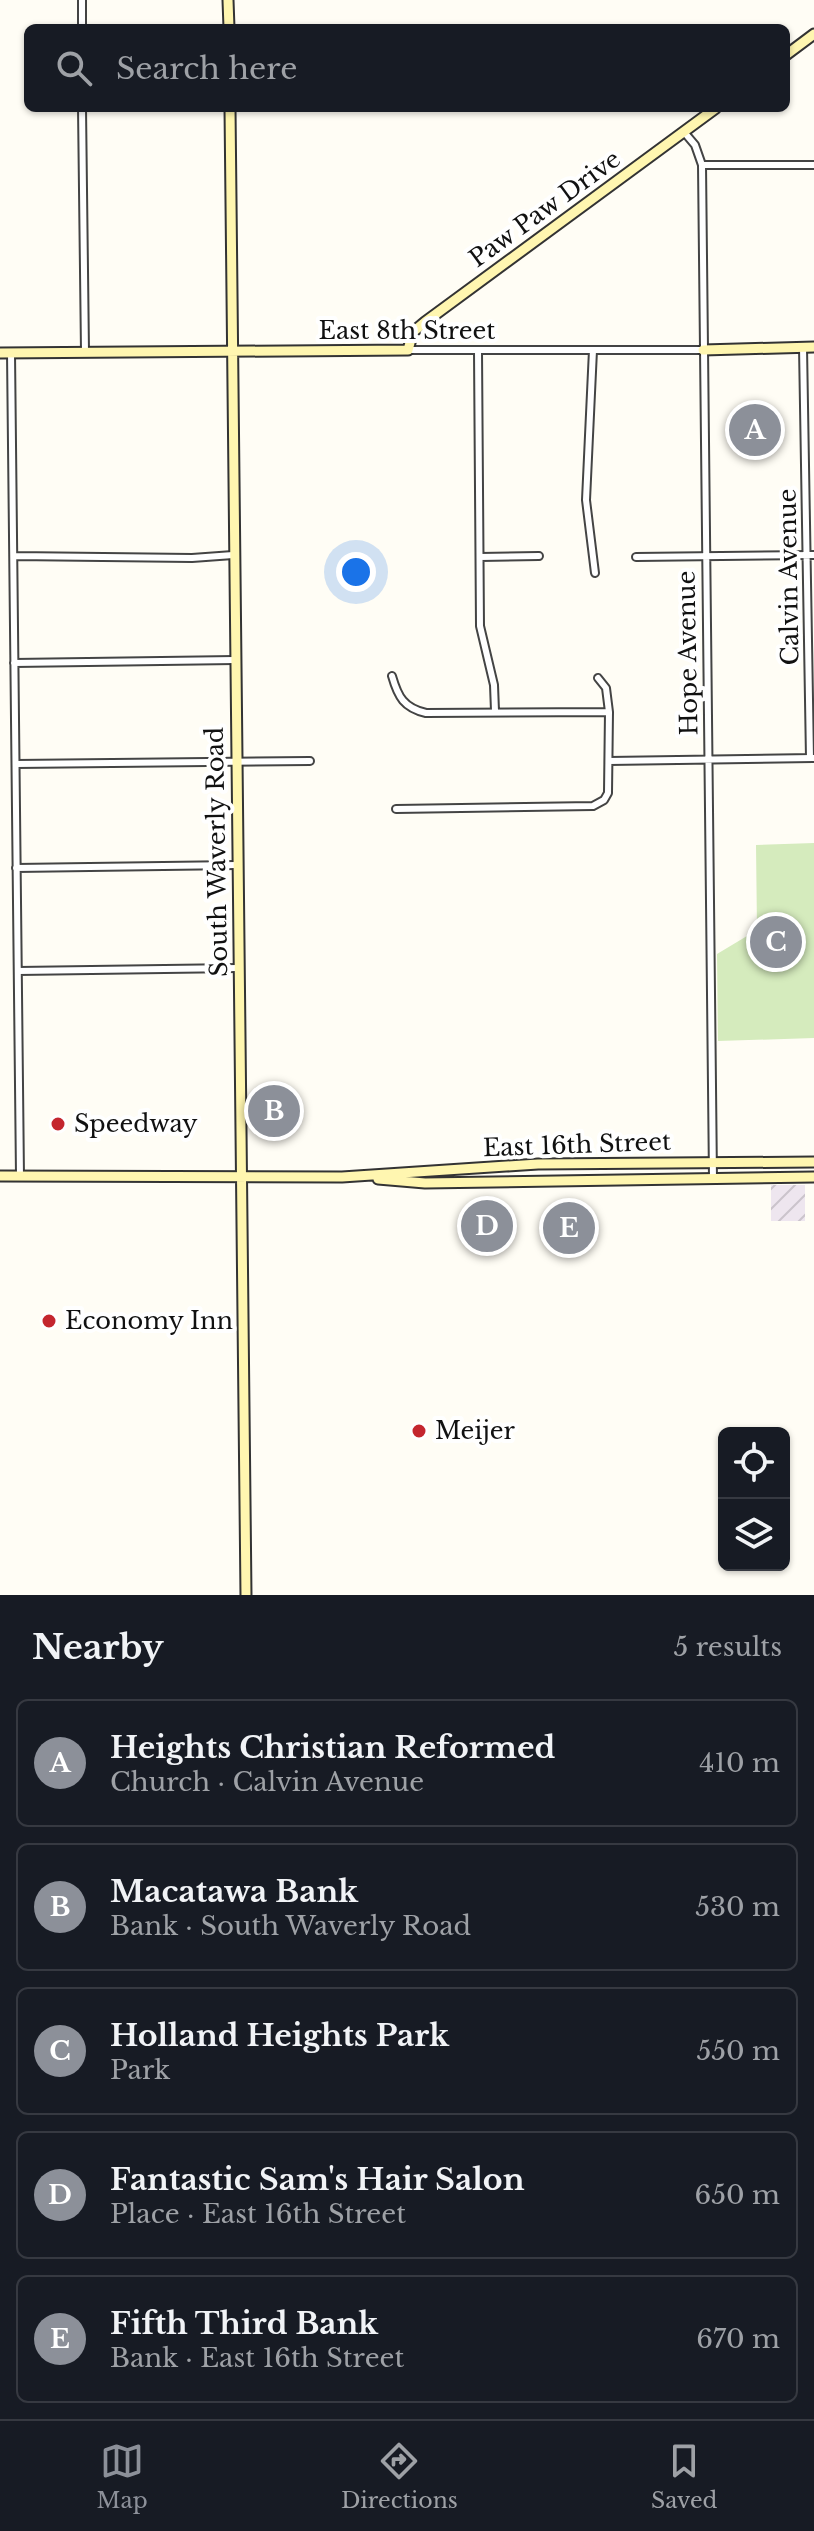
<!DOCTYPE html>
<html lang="en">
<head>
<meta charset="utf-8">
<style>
  body { margin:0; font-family:"Libre Baskerville",serif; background:#242831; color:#f1f3f6 }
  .controls { position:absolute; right:24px; bottom:24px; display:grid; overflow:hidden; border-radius:12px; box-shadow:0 2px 6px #0004 }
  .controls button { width:72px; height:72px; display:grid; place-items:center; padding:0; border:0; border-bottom:2px solid #363941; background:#171b24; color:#f1f3f6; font:40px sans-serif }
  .you { position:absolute; left:356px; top:572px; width:28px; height:28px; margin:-20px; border:6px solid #fff; border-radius:50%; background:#1a73e8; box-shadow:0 0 0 12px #1a73e833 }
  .badge { display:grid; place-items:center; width:52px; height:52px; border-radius:50%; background:#8c9099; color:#fff; font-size:26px; font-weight:700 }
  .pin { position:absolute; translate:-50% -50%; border:4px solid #fff; box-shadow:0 2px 8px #0006 }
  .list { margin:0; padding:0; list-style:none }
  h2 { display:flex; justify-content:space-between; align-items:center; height:104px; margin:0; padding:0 32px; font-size:34px }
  h2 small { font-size:26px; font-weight:400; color:#9ea1a6 }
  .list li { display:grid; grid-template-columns:52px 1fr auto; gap:24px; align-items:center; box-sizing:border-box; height:128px; margin:0 16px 16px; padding:0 16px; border:2px solid #363941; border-radius:12px }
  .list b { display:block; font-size:30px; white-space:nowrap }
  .list p { margin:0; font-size:26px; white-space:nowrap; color:#9ea1a6 }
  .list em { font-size:26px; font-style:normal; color:#9ea1a6 }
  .icon { flex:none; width:44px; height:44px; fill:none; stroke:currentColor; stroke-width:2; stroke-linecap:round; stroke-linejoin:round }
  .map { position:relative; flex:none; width:814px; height:1595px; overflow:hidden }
  .search { position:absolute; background:#171b24; box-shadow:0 2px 6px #0004; left:24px; right:24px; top:24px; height:88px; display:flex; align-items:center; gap:20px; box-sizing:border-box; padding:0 28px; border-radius:12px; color:#9ea1a6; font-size:30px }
  .sheet { height:824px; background:#171b24 }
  nav { display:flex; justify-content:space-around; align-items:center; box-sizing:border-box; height:112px; border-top:2px solid #363941; background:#171b24; font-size:22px; color:#9ea1a6 }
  nav a { display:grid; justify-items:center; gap:4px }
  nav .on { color:#8c9099 }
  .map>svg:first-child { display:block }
  .industrial { fill:url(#industrial-furrows) }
  .grass { fill:#d5ebbd }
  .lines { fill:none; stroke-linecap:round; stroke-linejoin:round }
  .street-casing { stroke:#444; stroke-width:10 }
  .secondary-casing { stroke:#333; stroke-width:13 }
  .street { stroke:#fff; stroke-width:6 }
  .secondary { stroke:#fff6b0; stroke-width:9 }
  .poi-dot { fill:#c4262e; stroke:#fff; stroke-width:3 }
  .labels { text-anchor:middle; stroke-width:8; stroke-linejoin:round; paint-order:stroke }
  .street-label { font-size:24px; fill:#111; stroke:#fff }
  .poi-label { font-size:24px; fill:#111; stroke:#fff; text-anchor:start }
</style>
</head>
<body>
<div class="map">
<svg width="814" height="1595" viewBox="0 0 814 1595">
  <defs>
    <pattern id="industrial-furrows" width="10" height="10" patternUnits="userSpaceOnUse" patternTransform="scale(2)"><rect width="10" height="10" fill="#eee6ef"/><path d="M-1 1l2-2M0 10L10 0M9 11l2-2" fill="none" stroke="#cbc4cc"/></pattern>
  </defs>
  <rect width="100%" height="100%" fill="#fffdf5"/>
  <!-- industrial -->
  <path class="industrial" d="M 771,1185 L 805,1185 L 805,1221 L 771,1221 Z"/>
  <!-- grass -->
  <path class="grass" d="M 814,843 L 814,1038 L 718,1041 L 717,954 L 757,930 L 756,845 Z"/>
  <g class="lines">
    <!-- street casing -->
    <g class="street-casing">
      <path id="street" d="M 82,0 L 82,28
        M 82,108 L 85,352
        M 684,132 L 695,145 L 702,165 L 713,1178
        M 702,165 L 814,165
        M 803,347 L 810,758
        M 408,350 L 703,350
        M 593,350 L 586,500 L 595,573
        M 478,351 L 480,626 L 494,685 L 495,711
        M 11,353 L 20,1176
        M 14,556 L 192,558 L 233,555
        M 480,557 L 539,556
        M 636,557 L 814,555
        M 14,663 L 235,660
        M 392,676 C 398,697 404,708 426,713 L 609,712
        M 609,761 L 813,758
        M 16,764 L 310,761
        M 396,809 L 593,806 L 604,800 L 608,793 L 609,712 L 606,688 L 598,678
        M 16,868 L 237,865
        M 18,971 L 238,968"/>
    </g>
    <!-- secondary casing -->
    <g class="secondary-casing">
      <path id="secondary" d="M 228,0 L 229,28
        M 786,55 L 814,34
        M 230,108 L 246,1595
        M 703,350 L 814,347
        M 0,353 L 408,350 L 413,332 L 425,322 L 716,108
        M 0,1176 L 342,1177 L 538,1164 L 814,1162
        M 378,1179 L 425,1183 L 814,1177"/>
    </g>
    <!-- street -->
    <use href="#street" class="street"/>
    <!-- secondary -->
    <use href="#secondary" class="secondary"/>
  </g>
  <!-- markers -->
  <g class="poi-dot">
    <circle cx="58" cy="1124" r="8"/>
    <circle cx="49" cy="1321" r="8"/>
    <circle cx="419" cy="1431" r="8"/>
  </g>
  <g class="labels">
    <!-- street labels -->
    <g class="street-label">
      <text transform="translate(545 209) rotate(-36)" y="8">Paw Paw Drive</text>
      <text x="407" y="339">East 8th Street</text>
      <text transform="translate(789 577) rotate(-91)" y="8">Calvin Avenue</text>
      <text transform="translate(688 653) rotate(-91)" y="8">Hope Avenue</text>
      <text transform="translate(217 852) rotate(-91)" y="8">South Waverly Road</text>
      <text transform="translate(577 1145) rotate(-2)" y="8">East 16th Street</text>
    </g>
    <!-- poi labels -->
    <g class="poi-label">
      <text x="74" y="1132">Speedway</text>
      <text x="65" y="1329">Economy Inn</text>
      <text x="435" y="1439">Meijer</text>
    </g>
  </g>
</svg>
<div class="controls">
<button><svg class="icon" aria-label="locate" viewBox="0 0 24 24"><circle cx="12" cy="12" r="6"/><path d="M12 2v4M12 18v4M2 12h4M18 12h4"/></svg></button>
<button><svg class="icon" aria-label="layers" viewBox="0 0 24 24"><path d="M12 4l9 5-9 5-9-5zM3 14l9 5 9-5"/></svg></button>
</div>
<div class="you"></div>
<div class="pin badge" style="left:755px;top:430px">A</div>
<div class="pin badge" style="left:274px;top:1111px">B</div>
<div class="pin badge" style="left:776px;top:942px">C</div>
<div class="pin badge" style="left:487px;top:1226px">D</div>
<div class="pin badge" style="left:569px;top:1228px">E</div>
<div class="search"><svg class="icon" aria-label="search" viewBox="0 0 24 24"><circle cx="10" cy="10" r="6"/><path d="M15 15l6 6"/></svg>Search here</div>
</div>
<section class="sheet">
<h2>Nearby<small>5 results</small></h2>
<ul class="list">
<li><span class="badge">A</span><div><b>Heights Christian Reformed</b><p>Church · Calvin Avenue</p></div><em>410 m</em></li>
<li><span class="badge">B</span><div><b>Macatawa Bank</b><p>Bank · South Waverly Road</p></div><em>530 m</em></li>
<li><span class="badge">C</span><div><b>Holland Heights Park</b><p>Park</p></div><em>550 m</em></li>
<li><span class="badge">D</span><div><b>Fantastic Sam's Hair Salon</b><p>Place · East 16th Street</p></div><em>650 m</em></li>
<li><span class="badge">E</span><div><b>Fifth Third Bank</b><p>Bank · East 16th Street</p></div><em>670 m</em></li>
</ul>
</section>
<nav>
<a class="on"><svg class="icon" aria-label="map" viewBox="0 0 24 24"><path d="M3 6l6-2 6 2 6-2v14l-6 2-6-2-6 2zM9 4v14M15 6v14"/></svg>Map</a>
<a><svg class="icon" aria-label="directions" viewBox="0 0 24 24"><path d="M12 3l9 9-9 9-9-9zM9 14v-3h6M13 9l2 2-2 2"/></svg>Directions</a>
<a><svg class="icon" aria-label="saved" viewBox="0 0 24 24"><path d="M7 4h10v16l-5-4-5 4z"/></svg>Saved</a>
</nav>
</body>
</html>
